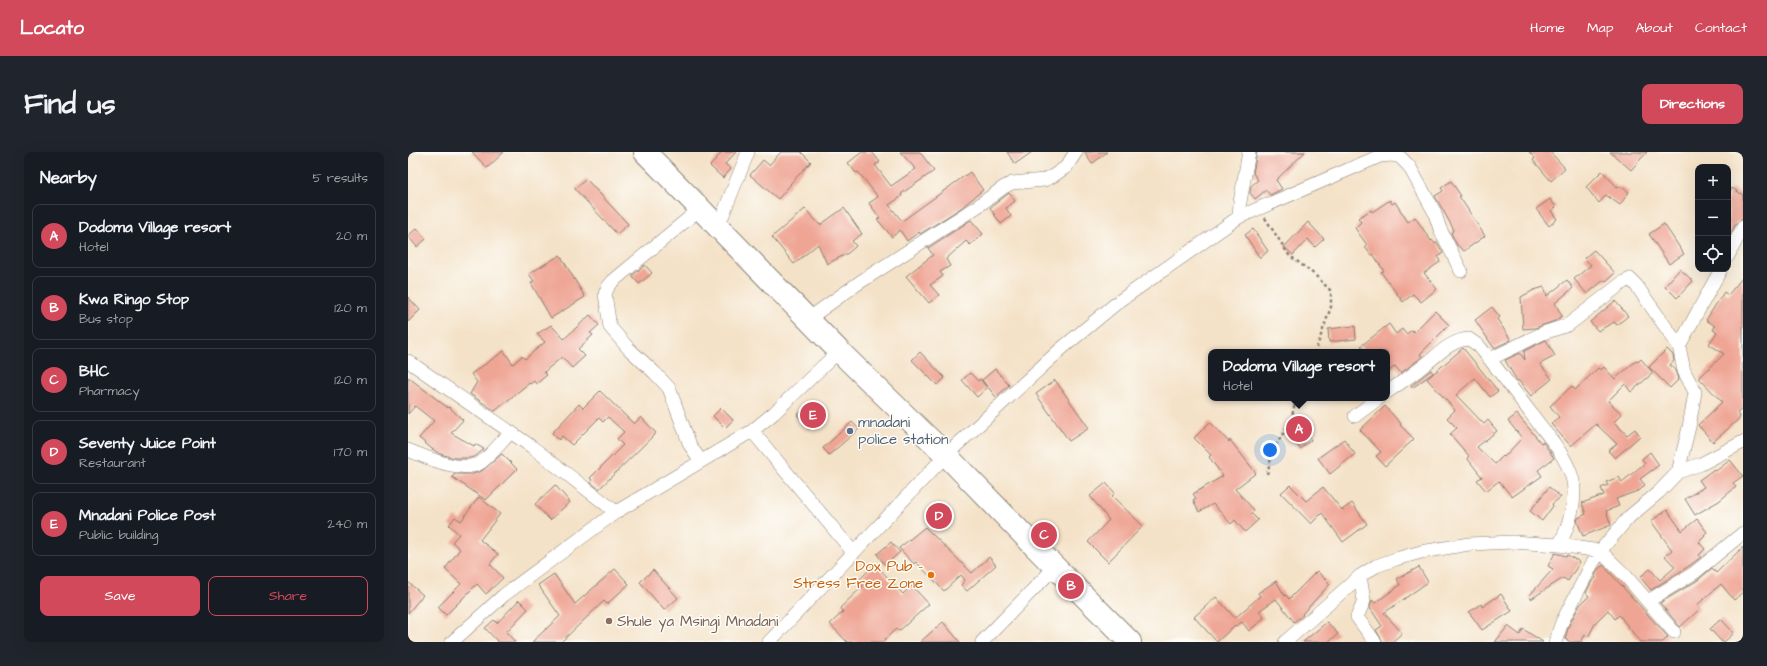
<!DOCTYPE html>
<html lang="en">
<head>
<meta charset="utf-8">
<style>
  body { margin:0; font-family:"Architects Daughter",sans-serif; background:#20242c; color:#f1f3f6 }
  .controls { position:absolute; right:12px; top:12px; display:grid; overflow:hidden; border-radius:8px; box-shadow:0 4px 16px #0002 }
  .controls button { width:36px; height:36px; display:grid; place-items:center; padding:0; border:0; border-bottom:1px solid #363941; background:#171b24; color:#f1f3f6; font:20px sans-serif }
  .you { position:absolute; left:862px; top:298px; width:14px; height:14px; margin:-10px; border:3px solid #fff; border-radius:50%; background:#1a73e8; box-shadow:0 0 0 6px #1a73e833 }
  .badge { display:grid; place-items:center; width:26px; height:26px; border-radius:50%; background:#d1495b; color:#fff; font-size:13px; font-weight:700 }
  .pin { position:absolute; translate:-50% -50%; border:2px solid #fff; box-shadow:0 1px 4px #0006 }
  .popup { position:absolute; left:800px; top:197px; width:182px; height:52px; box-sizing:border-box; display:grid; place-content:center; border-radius:8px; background:#171b24; filter:drop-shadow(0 1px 3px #0005); font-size:13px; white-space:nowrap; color:#9ea1a6 }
  .popup b { font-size:15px; color:#f1f3f6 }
  .popup::after { content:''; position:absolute; left:50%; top:100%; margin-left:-8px; border:8px solid transparent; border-top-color:#171b24 }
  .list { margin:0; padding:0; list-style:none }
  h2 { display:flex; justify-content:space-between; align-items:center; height:52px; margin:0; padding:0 16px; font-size:17px }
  h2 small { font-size:13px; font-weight:400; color:#9ea1a6 }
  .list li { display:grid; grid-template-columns:26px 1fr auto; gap:12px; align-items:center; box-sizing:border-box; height:64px; margin:0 8px 8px; padding:0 8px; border:1px solid #363941; border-radius:8px }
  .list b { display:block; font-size:15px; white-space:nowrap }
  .list p { margin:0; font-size:13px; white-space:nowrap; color:#9ea1a6 }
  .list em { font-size:13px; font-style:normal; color:#9ea1a6 }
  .actions { display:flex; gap:8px; padding:12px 16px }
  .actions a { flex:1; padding:9px 0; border:1px solid #d1495b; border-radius:8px; text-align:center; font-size:14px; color:#d1495b }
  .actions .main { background:#d1495b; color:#fff }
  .icon { flex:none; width:22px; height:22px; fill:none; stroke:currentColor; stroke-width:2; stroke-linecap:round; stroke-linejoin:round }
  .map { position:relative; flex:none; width:1335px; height:490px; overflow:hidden; border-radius:8px }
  header { display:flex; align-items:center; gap:24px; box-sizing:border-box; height:56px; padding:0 20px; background:#d1495b; color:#fff }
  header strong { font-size:19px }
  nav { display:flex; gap:22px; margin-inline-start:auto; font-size:14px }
  .intro { display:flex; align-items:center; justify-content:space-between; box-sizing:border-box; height:96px; padding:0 24px }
  h1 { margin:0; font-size:28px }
  .button { padding:10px 18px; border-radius:8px; background:#d1495b; color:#fff; font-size:14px; font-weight:700 }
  main { display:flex; gap:24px; padding:0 24px }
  aside { flex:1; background:#171b24; border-radius:8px; box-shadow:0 4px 16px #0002 }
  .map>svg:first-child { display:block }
  .building { fill:#efa594 }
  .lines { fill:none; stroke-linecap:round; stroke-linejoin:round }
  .street-casing { stroke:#887f72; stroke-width:14 }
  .highway-casing { stroke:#887f72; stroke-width:24 }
  .path { stroke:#887f72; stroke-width:2.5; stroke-dasharray:3 3; stroke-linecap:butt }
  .street { stroke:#fff; stroke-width:13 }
  .highway { stroke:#fff; stroke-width:22 }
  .service-dot { fill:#5c6f8a; stroke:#fdfcf7; stroke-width:1.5 }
  .food-dot { fill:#e8710a; stroke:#fdfcf7; stroke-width:1.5 }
  .education-dot { fill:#8d6e63; stroke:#fdfcf7; stroke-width:1.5 }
  .labels { text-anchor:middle; stroke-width:3; stroke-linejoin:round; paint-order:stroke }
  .service-label { font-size:15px; fill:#4e5e75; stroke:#fdfcf7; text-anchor:start }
  .food-label { font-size:15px; fill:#c56008; stroke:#fdfcf7; text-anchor:end }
  .education-label { font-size:15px; fill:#785e54; stroke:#fdfcf7; text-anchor:start }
</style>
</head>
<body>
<header>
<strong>Locato</strong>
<nav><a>Home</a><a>Map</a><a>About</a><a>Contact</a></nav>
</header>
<div class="intro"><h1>Find us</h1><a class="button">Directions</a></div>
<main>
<aside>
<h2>Nearby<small>5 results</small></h2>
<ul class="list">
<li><span class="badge">A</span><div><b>Dodoma Village resort</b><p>Hotel</p></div><em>20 m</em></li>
<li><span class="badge">B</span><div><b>Kwa Ringo Stop</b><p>Bus stop</p></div><em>120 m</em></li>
<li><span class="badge">C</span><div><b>BHC</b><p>Pharmacy</p></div><em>120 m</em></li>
<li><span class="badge">D</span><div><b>Seventy Juice Point</b><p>Restaurant</p></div><em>170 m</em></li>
<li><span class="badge">E</span><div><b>Mnadani Police Post</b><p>Public building</p></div><em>240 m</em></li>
</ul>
<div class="actions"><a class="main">Save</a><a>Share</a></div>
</aside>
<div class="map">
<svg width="1335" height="490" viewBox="0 0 1335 490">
  <rect width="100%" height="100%" fill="#fdfcf7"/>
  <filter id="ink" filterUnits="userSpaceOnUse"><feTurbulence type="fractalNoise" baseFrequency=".025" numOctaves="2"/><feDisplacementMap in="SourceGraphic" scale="8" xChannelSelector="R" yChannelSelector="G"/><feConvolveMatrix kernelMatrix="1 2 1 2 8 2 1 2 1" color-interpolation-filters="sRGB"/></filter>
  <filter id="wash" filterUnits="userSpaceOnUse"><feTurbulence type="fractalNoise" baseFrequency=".012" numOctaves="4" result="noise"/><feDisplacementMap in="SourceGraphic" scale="16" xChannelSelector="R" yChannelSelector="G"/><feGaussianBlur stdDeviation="0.9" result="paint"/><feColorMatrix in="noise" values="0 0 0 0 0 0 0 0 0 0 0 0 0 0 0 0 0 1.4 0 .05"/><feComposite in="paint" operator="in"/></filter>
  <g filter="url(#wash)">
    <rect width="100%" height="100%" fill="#f4e2c8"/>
    <g id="blocks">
      <!-- building -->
      <path class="building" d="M 64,0 L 96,0 L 79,16 Z
        M 314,0 L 328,0 L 317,12 L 323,17 L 315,26 L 302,14 Z
        M 373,0 L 393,0 L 403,10 L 382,32 L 383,32 L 370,47 L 342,23 L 355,8 L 361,13 Z
        M 454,0 L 464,0 L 472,10 L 467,13 L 483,34 L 508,17 L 492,0 L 512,0 L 526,19 L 493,42 L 494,44 L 481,53 L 494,69 L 562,20 L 575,38 L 553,56 L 512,82 L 511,80 L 499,89 L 492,78 L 484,85 L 469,67 L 472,66 L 461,51 L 470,45 L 456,27 L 450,20 L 448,21 L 440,11 Z
        M 599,0 L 624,0 L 607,12 Z
        M 676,0 L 699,0 L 684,12 Z
        M 849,0 L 897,0 L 868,28 L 874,37 L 862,43 L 858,38 L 847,47 L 842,41 L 843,34 L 850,28 L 845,21 Z
        M 1121,0 L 1142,0 L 1157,16 L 1143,29 L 1125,8 L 1127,6 Z
        M 1202,0 L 1239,0 L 1223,18 Z
        M 1194,19 L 1210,36 L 1212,34 L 1221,40 L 1212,53 L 1198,43 L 1191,51 L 1178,35 Z
        M 178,27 L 220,72 L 209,82 L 167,37 Z
        M 1043,29 L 1053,44 L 1051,44 L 1077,84 L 1056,99 L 1049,93 L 1043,81 L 1046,78 L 1027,44 L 1035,39 L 1033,36 Z
        M 1324,36 L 1335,43 L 1335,67 L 1328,71 L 1320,87 L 1320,42 Z
        M 601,41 L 607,49 L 598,56 L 603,64 L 593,72 L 582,56 Z
        M 1142,47 L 1148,55 L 1143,59 L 1149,67 L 1141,74 L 1128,57 Z
        M 982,48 L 984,52 L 987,50 L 1000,70 L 1007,65 L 1023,89 L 1024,88 L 1027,92 L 1029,90 L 1035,101 L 1030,105 L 1032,110 L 1016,121 L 1029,137 L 1013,150 L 1005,142 L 995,150 L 973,120 L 976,119 L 965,102 L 963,103 L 957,95 L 959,93 L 947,76 L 953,70 L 950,66 L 963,58 L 964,60 Z
        M 436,56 L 454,82 L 444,89 L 448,94 L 440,101 L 419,112 L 410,92 L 386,112 L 364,85 L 397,57 L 412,73 Z
        M 563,68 L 575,82 L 562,93 L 558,89 L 538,107 L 542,114 L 532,120 L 535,124 L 522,133 L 531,143 L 521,151 L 498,124 L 525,103 L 520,96 Z
        M 900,70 L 916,87 L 907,95 L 900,87 L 885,103 L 876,95 Z
        M 1256,72 L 1276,102 L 1261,112 L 1241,82 Z
        M 9,76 L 18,87 L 9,95 L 0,84 Z
        M 845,77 L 860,99 L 852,106 L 837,83 Z
        M 1186,98 L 1207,121 L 1197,130 L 1196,128 L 1179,142 L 1166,127 L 1183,113 L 1176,106 Z
        M 152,103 L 177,145 L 143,166 L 123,131 L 126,129 L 121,122 Z
        M 237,113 L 244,121 L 231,132 L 224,124 Z
        M 1272,117 L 1285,129 L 1269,146 L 1257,134 Z
        M 1335,125 L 1335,256 L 1329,261 L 1332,266 L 1305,290 L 1290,273 L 1314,250 L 1291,226 L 1316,202 L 1301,192 L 1309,180 L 1305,178 L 1307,174 L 1298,168 L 1316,140 L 1320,143 Z
        M 1159,128 L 1165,136 L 1147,151 L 1154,164 L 1147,169 L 1127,176 L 1115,177 L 1113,145 L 1126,138 L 1136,135 L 1139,144 Z
        M 0,145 L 12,158 L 0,170 Z
        M 1207,149 L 1220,164 L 1209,173 L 1206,170 L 1190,179 L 1182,170 Z
        M 1084,155 L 1092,165 L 1089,167 L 1103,188 L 1086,196 L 1067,168 Z
        M 1027,159 L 1041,173 L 1012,202 L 1014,205 L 993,221 L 987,214 L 979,221 L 979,200 L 958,200 L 953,194 L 981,172 L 988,182 L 994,177 L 998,182 L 1004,178 L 1006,180 Z
        M 182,163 L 191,173 L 182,181 L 185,183 L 170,197 L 177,204 L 164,216 L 154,205 L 136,220 L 139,223 L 128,232 L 126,229 L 122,232 L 121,231 L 87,259 L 62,242 L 69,230 L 63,222 L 96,199 L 105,212 L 114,204 L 117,207 L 137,190 L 129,182 L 143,173 L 156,187 Z
        M 947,174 L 948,187 L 921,190 L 920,177 Z
        M 1138,188 L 1147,204 L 1132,212 L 1144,227 L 1123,244 L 1111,229 L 1109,229 L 1097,208 L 1112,201 L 1117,208 L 1116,199 Z
        M 1055,196 L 1090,239 L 1082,245 L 1067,226 L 1048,243 L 1076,272 L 1080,268 L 1089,279 L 1069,295 L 1087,312 L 1095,304 L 1096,305 L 1114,286 L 1100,269 L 1109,262 L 1133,291 L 1135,290 L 1146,306 L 1130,318 L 1134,324 L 1104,345 L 1091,329 L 1078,339 L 1069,328 L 1074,325 L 1059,306 L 1061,304 L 1042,282 L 1049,276 L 1039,266 L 1047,258 L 1019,227 Z
        M 1259,197 L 1265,203 L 1266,209 L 1262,213 L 1268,218 L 1271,227 L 1262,236 L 1241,215 Z
        M 512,200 L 537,226 L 529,233 L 504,208 Z
        M 1233,207 L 1245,221 L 1223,240 L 1217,232 L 1200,249 L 1214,262 L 1206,270 L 1219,283 L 1227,277 L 1232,284 L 1207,306 L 1200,299 L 1209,292 L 1188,272 L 1163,294 L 1143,272 L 1151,265 L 1142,254 L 1164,234 L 1167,238 L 1190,216 L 1193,218 L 1196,215 L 1207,227 L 1229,208 L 1230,210 Z
        M 587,217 L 601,233 L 588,245 L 574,228 Z
        M 1023,218 L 1025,221 L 1004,236 L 1003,234 Z
        M 562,221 L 570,229 L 572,227 L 579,236 L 569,245 L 554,228 Z
        M 0,225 L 40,256 L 41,255 L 55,268 L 43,281 L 66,294 L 67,292 L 76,297 L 68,304 L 62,306 L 47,306 L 32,302 L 24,297 L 11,286 L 26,269 L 7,254 L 0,262 Z
        M 647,228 L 681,276 L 661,289 L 628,242 Z
        M 192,239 L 226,272 L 233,265 L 248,281 L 191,337 L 182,330 L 184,328 L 182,326 L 215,293 L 209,287 L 216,280 L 200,265 L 195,270 L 191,266 L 164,293 L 154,284 L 151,288 L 144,281 L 171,252 L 175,256 Z
        M 977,254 L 993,272 L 992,273 L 1006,287 L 977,314 L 968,304 L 973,300 L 952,278 Z
        M 399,255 L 410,269 L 401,277 L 389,263 Z
        M 313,256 L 325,268 L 317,276 L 305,264 Z
        M 444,270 L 451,277 L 421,303 L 415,296 Z
        M 802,270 L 821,290 L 822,288 L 848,321 L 827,337 L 846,358 L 843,361 L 850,368 L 837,380 L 827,368 L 823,372 L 805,352 L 791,360 L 785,348 L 788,346 L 785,342 L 815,324 L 801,305 L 803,303 L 786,286 Z
        M 897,280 L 903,288 L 892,297 L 886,289 Z
        M 936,287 L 947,302 L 922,322 L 910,306 Z
        M 1242,300 L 1251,313 L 1232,327 L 1237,333 L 1232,338 L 1208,347 L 1211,354 L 1198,359 L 1203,373 L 1175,384 L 1169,369 L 1170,366 L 1178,362 L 1174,351 L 1196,343 L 1193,336 L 1200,333 L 1198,330 L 1211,325 L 1214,330 L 1237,311 L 1234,307 Z
        M 94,302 L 109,317 L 78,348 L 44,325 L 47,322 L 65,322 L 75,318 Z
        M 1322,308 L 1335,324 L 1325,331 L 1328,335 L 1311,349 L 1287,363 L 1277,347 L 1296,335 L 1291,328 L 1306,317 L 1308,319 Z
        M 698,331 L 707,341 L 704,344 L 735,374 L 700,410 L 680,390 L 701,368 L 682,344 Z
        M 147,333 L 162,350 L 142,368 L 127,352 Z
        M 882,333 L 898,349 L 915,335 L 934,358 L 944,351 L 959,372 L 935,390 L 914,361 L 903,372 L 873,341 Z
        M 1141,335 L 1153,345 L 1144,352 L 1145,354 L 1134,369 L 1122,359 Z
        M 71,345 L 92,362 L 72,388 L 90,402 L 82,412 L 95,426 L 78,442 L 69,432 L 38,463 L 30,455 L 53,432 L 37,417 L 52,397 L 44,390 L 51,382 L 41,373 L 47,365 L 53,369 Z
        M 1259,358 L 1274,379 L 1289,367 L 1299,380 L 1296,383 L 1297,384 L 1291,390 L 1297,397 L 1291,403 L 1293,405 L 1281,414 L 1243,438 L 1232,425 L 1242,417 L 1252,428 L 1267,415 L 1257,404 L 1264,398 L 1243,369 Z
        M 517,375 L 564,421 L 581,405 L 588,413 L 559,439 L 553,433 L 557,428 L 553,423 L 536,439 L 508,410 L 506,412 L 491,396 Z
        M 483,390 L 492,400 L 477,413 L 469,402 Z
        M 1335,395 L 1335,440 L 1326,448 L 1313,432 L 1289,453 L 1292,457 L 1272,475 L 1252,451 L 1290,428 L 1304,416 L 1308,421 Z
        M 1147,401 L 1158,404 L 1159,403 L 1172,410 L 1160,429 L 1155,426 L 1123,447 L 1121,444 L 1145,417 L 1140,414 Z
        M 467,412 L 495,442 L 504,434 L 521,452 L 491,479 L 488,477 L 474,490 L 439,490 L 422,472 L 435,460 L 432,456 L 455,434 L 450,429 Z
        M 1195,413 L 1260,485 L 1255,490 L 1232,490 L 1211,463 L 1207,467 L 1200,458 L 1188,470 L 1180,485 L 1177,483 L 1173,490 L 1163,490 L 1157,487 L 1161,473 L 1172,453 L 1181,444 L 1178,441 L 1184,429 L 1188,426 L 1187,424 L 1190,417 Z
        M 1011,415 L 1020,430 L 976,461 L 994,481 L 984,490 L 975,490 L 968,478 L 974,474 L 962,456 L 964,448 L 967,451 L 992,433 L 989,427 Z
        M 207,417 L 221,432 L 199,452 L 196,449 L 153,490 L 124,490 L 152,464 L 130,433 L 146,422 L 167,452 Z
        M 245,418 L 270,446 L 256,458 L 232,430 Z
        M 909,419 L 922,432 L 894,462 L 895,463 L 886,470 L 868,447 L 851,459 L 856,466 L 841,479 L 834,470 L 828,474 L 827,473 L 809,490 L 786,465 L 808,445 L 827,466 L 852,444 L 850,441 L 868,429 L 877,444 L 878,443 L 881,447 Z
        M 0,430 L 15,443 L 0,461 Z
        M 1093,442 L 1104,459 L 1074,478 L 1061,460 L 1073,452 L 1074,455 Z
        M 111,448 L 120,457 L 98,480 L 107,490 L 90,490 L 77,476 L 86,468 L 89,471 Z
        M 1313,467 L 1326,481 L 1316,490 L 1314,490 L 1302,477 Z
        M 535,470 L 552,490 L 512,490 Z
        M 919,470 L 930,482 L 920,490 L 895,490 Z
        M 1100,474 L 1112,483 L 1115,477 L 1135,490 L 1087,490 Z"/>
    </g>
  </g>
  <g filter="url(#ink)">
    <use href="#blocks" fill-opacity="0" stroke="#887f72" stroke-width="1"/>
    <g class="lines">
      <!-- street casing -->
      <g class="street-casing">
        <path id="street" d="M 831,65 L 832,50 L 841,0
          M 310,75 L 340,0
          M 1320,104 L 1335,75
          M 400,167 L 452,130 L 570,54 L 596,35 L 604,31 L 636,28 L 645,24 L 658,15 L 668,0
          M 1271,194 L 1313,117
          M 1082,207 L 1135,181 L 1160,173 L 1214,131 L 1222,127 L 1228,133 L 1271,194 L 1276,219 L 1287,240 L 1281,275 L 1270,320
          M 0,209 L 124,295 L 208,360
          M 979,240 C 991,232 1003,224 1014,215 C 1029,204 1042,188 1061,187 L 1071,194 C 1089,216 1107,240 1125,264 C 1139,283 1157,302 1164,325 C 1170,345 1161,375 1151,393
          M 947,264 L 971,246
          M 344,279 L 445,400
          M 0,298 C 18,305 53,322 72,311 C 80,307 95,288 103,280
          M 292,308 L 282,293 L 261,236 L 247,221 L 221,197 L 202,175 L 197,142 L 200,135 L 205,129 L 293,56
          M 952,424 L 956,449 L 949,465 L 967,490
          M 1240,449 L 1286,421 L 1335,381
          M 44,490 L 96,443 L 208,360 L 344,279 L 366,261 L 431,199
          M 361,490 L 538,303 L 653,197 L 710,150 L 831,65 L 972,4 L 984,3 L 992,5 L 1001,14 L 1026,59 L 1032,77 L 1053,119
          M 574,490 L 647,415
          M 877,490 L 952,424 L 968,414 L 988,407 L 1013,400 L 1061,392 L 1105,390 L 1151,393 L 1192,399 L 1217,423 L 1266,480
          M 1147,490 L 1154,470 L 1184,412 L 1192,399 L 1221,365 L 1251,340 L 1270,320 L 1293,312 L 1335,290"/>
      </g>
      <!-- highway casing -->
      <g class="highway-casing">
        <path id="highway" d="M 237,0 L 431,199 L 538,303 L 635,403 L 722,490"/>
      </g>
      <!-- path -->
      <path class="path" d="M 857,66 L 881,103 L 907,123 L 923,139 L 923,155 L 907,200
        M 859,322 L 865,298 L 883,269 L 888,246"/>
      <!-- street -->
      <use href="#street" class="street"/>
      <!-- highway -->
      <use href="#highway" class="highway"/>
    </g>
  </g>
  <!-- markers -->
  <circle class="service-dot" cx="442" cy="279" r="4"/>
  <circle class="food-dot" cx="523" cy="423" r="4"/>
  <circle class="education-dot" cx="201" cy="469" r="4"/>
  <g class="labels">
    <!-- service labels -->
    <g class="service-label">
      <text x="450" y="275">mnadani<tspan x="450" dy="17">police station</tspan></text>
    </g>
    <!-- food labels -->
    <g class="food-label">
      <text x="515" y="419">Dox Pub -<tspan x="515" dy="17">Stress Free Zone</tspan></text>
    </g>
    <!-- education labels -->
    <g class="education-label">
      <text x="209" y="474">Shule ya Msingi Mnadani</text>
    </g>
  </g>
</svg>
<div class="controls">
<button>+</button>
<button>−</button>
<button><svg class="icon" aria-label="locate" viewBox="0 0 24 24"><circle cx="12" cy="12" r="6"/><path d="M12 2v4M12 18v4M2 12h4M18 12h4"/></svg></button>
</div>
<div class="you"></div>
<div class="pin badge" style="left:891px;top:277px">A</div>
<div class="popup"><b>Dodoma Village resort</b>Hotel</div>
<div class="pin badge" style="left:663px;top:434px">B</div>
<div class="pin badge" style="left:636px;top:383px">C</div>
<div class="pin badge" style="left:531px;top:364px">D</div>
<div class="pin badge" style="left:405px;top:263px">E</div>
</div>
</main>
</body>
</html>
